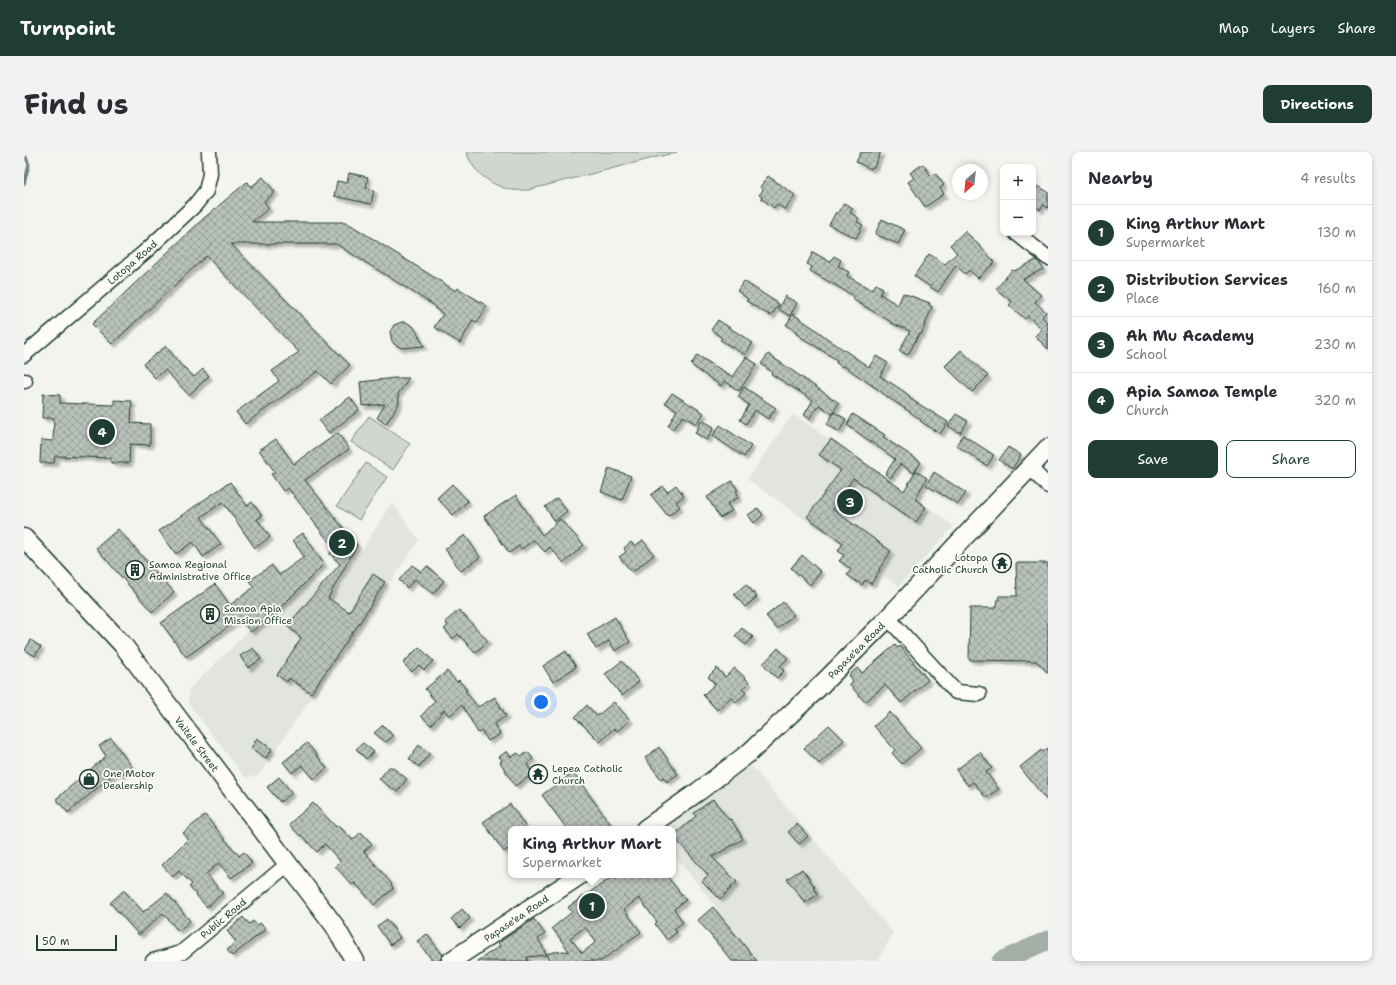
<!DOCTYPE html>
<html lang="en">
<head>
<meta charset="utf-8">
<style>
  body { margin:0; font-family:"Shantell Sans",sans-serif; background:#f2f2f3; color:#2b2b33 }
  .controls { position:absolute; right:12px; top:12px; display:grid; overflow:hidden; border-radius:8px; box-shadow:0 2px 6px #0003 }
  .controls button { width:36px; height:36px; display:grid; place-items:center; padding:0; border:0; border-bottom:1px solid #e1e1e2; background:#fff; color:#2b2b33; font:20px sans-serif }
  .compass { position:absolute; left:928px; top:12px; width:36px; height:36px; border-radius:50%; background:#fff; box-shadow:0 2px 6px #0003; rotate:207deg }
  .scale { position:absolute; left:12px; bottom:10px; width:81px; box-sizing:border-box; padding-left:4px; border:2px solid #1f3d34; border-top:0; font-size:11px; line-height:14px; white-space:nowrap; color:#1f3d34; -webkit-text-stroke:3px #fdfcf7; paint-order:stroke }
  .you { position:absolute; left:517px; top:550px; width:14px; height:14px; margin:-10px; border:3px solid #fff; border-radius:50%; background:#1a73e8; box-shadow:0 0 0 6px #1a73e833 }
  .badge { display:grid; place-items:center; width:26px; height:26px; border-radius:50%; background:#1f3d34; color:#fff; font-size:13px; font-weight:700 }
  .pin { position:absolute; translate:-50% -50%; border:2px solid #fff; box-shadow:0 1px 4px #0006 }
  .popup { position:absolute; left:484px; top:674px; width:168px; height:52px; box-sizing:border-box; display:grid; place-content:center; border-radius:8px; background:#fff; filter:drop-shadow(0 1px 3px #0005); font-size:13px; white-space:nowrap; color:#7c7c81 }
  .popup b { font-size:15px; color:#2b2b33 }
  .popup::after { content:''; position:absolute; left:50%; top:100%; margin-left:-8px; border:8px solid transparent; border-top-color:#fff }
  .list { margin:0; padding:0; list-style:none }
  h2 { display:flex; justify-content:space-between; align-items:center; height:52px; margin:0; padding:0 16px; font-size:17px }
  h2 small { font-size:13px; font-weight:400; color:#7c7c81 }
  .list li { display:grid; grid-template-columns:26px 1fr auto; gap:12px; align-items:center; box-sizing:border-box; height:56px; padding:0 16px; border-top:1px solid #e1e1e2 }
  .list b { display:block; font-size:15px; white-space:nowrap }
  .list p { margin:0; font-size:13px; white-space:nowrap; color:#7c7c81 }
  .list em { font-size:13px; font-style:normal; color:#7c7c81 }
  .actions { display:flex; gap:8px; padding:12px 16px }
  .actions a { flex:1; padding:9px 0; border:1px solid #1f3d34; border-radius:8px; text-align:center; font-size:14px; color:#1f3d34 }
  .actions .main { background:#1f3d34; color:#fff }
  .map { position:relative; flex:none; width:1024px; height:809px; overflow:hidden; border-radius:8px }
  header { display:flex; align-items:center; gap:24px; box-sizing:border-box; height:56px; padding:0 20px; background:#1f3d34; color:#fff }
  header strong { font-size:19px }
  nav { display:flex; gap:22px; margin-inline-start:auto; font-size:14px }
  .intro { display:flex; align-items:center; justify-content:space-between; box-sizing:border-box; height:96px; padding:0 24px }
  h1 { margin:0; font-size:28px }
  .button { padding:10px 18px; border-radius:8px; background:#1f3d34; color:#fff; font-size:14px; font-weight:700 }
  main { display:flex; gap:24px; padding:0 24px }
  aside { flex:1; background:#fff; border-radius:8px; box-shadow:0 2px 6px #0003 }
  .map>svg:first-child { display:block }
  .built { fill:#e2e5df }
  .garden { fill:#d1d6d1; stroke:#788a82 }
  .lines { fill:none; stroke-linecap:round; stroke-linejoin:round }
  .stream { stroke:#6e8179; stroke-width:3 }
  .river { stroke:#a3aea7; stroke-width:19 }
  .building { fill:url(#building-cross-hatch); stroke:#1f3d34; fill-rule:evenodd; filter:url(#shadow) }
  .minor-casing { stroke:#1f3d34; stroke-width:17 }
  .major-casing { stroke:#1f3d34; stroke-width:21 }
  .minor { stroke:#fdfcf7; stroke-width:14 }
  .major { stroke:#fdfcf7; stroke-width:18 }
  .labels { text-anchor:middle; stroke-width:3.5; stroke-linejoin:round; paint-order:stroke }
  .street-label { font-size:10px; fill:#1f3d34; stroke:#fdfcf7 }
  .poi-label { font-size:10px; fill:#1f3d34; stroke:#fdfcf7; text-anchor:start }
</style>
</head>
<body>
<header>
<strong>Turnpoint</strong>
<nav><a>Map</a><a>Layers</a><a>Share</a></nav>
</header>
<div class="intro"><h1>Find us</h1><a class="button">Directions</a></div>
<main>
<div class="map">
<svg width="1024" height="809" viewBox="0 0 1024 809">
  <defs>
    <pattern id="building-cross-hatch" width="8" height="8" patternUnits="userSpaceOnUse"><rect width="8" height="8" fill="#b9c1bb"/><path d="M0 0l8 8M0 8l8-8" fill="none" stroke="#969e99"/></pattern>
    <filter id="shadow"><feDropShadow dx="3.5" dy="3.5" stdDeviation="1" flood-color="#0004"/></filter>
  </defs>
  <rect width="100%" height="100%" fill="#f4f4ef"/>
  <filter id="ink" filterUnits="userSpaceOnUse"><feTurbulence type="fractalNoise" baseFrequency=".025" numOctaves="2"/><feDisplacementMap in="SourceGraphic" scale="8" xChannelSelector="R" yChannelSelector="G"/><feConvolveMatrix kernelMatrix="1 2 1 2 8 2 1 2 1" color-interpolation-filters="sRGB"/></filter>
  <g filter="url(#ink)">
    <!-- built -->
    <path class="built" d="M 769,262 L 930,374 L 875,434 L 723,327 Z
      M 368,350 L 395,388 L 234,624 L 221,626 L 164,551 L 165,537 L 283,422 L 309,443 Z
      M 726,612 L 869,781 L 854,809 L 736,809 L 649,702 L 649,677 L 639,677 Z"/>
    <!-- garden -->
    <path class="garden" d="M 443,0 L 653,0 L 504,38 C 498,38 490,39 484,37 C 467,33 447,19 443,0 Z
      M 345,264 L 386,292 L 369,318 L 327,290 Z
      M 342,311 L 363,325 L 335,368 L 313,354 Z"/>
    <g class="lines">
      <!-- stream -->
      <path class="stream" d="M 0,32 L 5,13 L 0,0"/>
      <!-- river -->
      <path class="river" d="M 977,809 L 1024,788"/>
    </g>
    <!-- building -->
    <path class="building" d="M 837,0 L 857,0 L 850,15 L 848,15 L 847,17 L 832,10 Z
      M 899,12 L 907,24 L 911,21 L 920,33 L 916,36 L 920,42 L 901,55 L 884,30 L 890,26 L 886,21 Z
      M 325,21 L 344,25 L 342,36 L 350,38 L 347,52 L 310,44 L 313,29 L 323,31 Z
      M 744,24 L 771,43 L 761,58 L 753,52 L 750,56 L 737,46 L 738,45 L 735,43 L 739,38 L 736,35 Z
      M 239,25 L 251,40 L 240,50 L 245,56 L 228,70 L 322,70 L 432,139 L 434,136 L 463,154 L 453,171 L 449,168 L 436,191 L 410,175 L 419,162 L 410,156 L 411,154 L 312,92 L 207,92 L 326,213 L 307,232 L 294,219 L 221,272 L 212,260 L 255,229 L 248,219 L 275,200 L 182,104 L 88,192 L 68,172 L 180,66 L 223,30 L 227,35 Z
      M 1014,34 L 1024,40 L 1024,56 L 1019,53 L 1016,58 L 1009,53 L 1009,42 Z
      M 820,51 L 829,56 L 826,61 L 835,66 L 833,70 L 839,73 L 832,86 L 805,73 L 812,60 L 814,62 Z
      M 858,67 L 881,78 L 874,92 L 851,82 Z
      M 941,79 L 971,110 L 954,126 L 945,118 L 941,122 L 932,113 L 914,140 L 890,124 L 905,102 L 921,112 L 933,101 L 926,93 Z
      M 789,100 L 806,110 L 810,104 L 817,108 L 814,114 L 825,120 L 823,124 L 848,138 L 852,132 L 859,136 L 856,142 L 874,153 L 879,141 L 906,151 L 905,153 L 908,155 L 897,183 L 895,182 L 884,203 L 875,199 L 886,179 L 867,171 L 867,170 L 828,147 L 830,144 L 786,119 L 788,115 L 783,112 Z
      M 1012,108 L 1015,110 L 1019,117 L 999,127 L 1017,143 L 1011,150 L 1022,160 L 1018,165 L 1024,171 L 1024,197 L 1011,184 L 1018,177 L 1004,164 L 1001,167 L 985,153 L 988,150 L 972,137 L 988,118 L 990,119 Z
      M 720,129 L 755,152 L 747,164 L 722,149 L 724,147 L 713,139 Z
      M 761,144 L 773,151 L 766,164 L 754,157 Z
      M 769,162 L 791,177 L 804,187 L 845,215 L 852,204 L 864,211 L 856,224 L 878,238 L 886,244 L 885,246 L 924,270 L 916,282 L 896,269 L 897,268 L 886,260 L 859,242 L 859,241 L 820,214 L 819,215 L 812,211 L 813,208 L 772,182 L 773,180 L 762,173 Z
      M 694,168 L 729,191 L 721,203 L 696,188 L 698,186 L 687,178 Z
      M 378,170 L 382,170 L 390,175 L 400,194 L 378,196 L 370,192 L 368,189 L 366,180 L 370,173 Z
      M 142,194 L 159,216 L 160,215 L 170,225 L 179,217 L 185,224 L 165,243 L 141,218 L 131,226 L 119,212 Z
      M 937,198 L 964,224 L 948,240 L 921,214 Z
      M 744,202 L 815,251 L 808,262 L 795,253 L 785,267 L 780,263 L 789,248 L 747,222 L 748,220 L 737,212 Z
      M 673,203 L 709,225 L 722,205 L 733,212 L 715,239 L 701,229 L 697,234 L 667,213 Z
      M 371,226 L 385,226 L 374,242 L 375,251 L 362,272 L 353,266 L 361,252 L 338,254 L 336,230 Z
      M 720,235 L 752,256 L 744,267 L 731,258 L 722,272 L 716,268 L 725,253 L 714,245 Z
      M 648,241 L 680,261 L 672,272 L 659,264 L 649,277 L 644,274 L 653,258 L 641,251 Z
      M 19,242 L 36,243 L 36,251 L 90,253 L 90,248 L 108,249 L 107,271 L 126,272 L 126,293 L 106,292 L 105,311 L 87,311 L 87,306 L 31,304 L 30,311 L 16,311 L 17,288 L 29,289 L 30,266 L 18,266 Z
      M 326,245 L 335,258 L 305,281 L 295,268 Z
      M 810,260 L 822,267 L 815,280 L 803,272 Z
      M 829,262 L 861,283 L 859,285 L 897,310 L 890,321 L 876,312 L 867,326 L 861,322 L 871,307 L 823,273 Z
      M 932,262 L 944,269 L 936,281 L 924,274 Z
      M 678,268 L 690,275 L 683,288 L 671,281 Z
      M 696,273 L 727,294 L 720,305 L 689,284 Z
      M 314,281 L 325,297 L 281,328 L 333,393 L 304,446 L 325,460 L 349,422 L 361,430 L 336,470 L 287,541 L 265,526 L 263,530 L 253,523 L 277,486 L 263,474 L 316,412 L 306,402 L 309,395 L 264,336 L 259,339 L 247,322 L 251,320 L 235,298 L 252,287 L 270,312 Z
      M 939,283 L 970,303 L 963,314 L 932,293 Z
      M 807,287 L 880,339 L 892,319 L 903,326 L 891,347 L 902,355 L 892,370 L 829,326 L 808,357 L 867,399 L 855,417 L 856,418 L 847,432 L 841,428 L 838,433 L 823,423 L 827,417 L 815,409 L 820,403 L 814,399 L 819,391 L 783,365 L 817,318 L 795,303 Z
      M 984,295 L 997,303 L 988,317 L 975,308 Z
      M 585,316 L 607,324 L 598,348 L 577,340 Z
      M 910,320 L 942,341 L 934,352 L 902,333 Z
      M 708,329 L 714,338 L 712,339 L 715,345 L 703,352 L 708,359 L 696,366 L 683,345 Z
      M 206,330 L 223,354 L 228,350 L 238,364 L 233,367 L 246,385 L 231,396 L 199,350 L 177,365 L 197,392 L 179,405 L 169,390 L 152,402 L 135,379 Z
      M 428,332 L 444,349 L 429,363 L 413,346 Z
      M 652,333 L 660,344 L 652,350 L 656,355 L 644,364 L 627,343 L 639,334 L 643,340 Z
      M 492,343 L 518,383 L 536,367 L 560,393 L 540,411 L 526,395 L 521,400 L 510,388 L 497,397 L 495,394 L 485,401 L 460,364 Z
      M 533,346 L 543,359 L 531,369 L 521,355 Z
      M 734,356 L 739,363 L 730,371 L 724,363 Z
      M 94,377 L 150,440 L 128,460 L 72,396 Z
      M 279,381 L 300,412 L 241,471 L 240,469 L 227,480 L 215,467 L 162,505 L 137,471 L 191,432 L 206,453 L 230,435 L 225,429 L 248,413 L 255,423 L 280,405 L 269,388 Z
      M 441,383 L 456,405 L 437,419 L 421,397 Z
      M 619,388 L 630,403 L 608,420 L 595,405 L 602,400 L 600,396 L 607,390 L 611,394 Z
      M 778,403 L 797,420 L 786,433 L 767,416 Z
      M 992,411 L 1024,411 L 1024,521 L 1012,509 L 945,508 L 946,456 L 972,456 L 975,444 L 993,444 Z
      M 388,413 L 398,420 L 403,414 L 420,429 L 409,442 L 391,427 L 383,436 L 375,428 Z
      M 722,432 L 733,445 L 721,455 L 710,442 Z
      M 759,450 L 770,463 L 753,477 L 742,464 Z
      M 435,458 L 464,489 L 451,501 L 434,482 L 429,487 L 420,477 L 424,474 L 421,470 Z
      M 591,465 L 606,490 L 591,499 L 585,489 L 572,497 L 563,482 Z
      M 718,476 L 729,485 L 722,493 L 711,484 Z
      M 7,488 L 17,495 L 11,504 L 1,498 Z
      M 871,493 L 874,496 L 876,494 L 904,528 L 877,551 L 861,533 L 841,550 L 825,532 L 829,529 L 825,523 L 833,516 L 838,521 Z
      M 395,495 L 409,509 L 400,518 L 395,513 L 388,520 L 379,511 Z
      M 229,496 L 237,507 L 224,516 L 216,504 Z
      M 754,496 L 764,506 L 756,514 L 760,519 L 753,526 L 739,512 Z
      M 542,499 L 552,515 L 529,530 L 519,514 Z
      M 598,509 L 615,530 L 598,544 L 581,522 Z
      M 693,516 L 701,525 L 711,516 L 725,530 L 718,537 L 722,541 L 712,550 L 707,545 L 693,558 L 679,543 L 691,532 L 684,525 Z
      M 423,519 L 433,530 L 435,528 L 443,538 L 441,539 L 454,555 L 471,545 L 482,564 L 470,572 L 476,582 L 464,589 L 458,579 L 454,581 L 438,553 L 425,564 L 420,558 L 407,573 L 397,564 L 411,549 L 401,537 Z
      M 590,550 L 606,568 L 593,579 L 590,576 L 576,590 L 551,565 L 563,553 L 573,564 Z
      M 866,560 L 897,596 L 878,612 L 868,601 L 871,598 L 850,574 Z
      M 359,573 L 369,584 L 362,590 L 350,581 Z
      M 805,573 L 820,588 L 795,612 L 780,596 Z
      M 87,586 L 108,615 L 96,624 L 93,619 L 44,661 L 32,647 L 82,604 L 75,594 Z
      M 233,586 L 248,597 L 242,606 L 227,596 Z
      M 283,591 L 303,616 L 290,627 L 278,613 L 268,621 L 259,610 Z
      M 339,591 L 350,600 L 342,607 L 332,597 Z
      M 395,593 L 406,601 L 395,615 L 385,607 Z
      M 635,595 L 654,622 L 643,630 L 639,625 L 637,627 L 621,606 Z
      M 1024,596 L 1024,650 L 996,615 L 1017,598 L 1019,600 Z
      M 483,599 L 487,605 L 494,601 L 497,604 L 504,600 L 509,607 L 503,612 L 509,622 L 491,634 L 476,610 L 478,608 L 475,605 Z
      M 956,600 L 968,616 L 962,620 L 975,637 L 962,646 L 949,630 L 944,634 L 932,618 Z
      M 365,615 L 368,615 L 383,627 L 373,640 L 355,627 Z
      M 549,620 L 590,677 L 543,677 L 518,643 Z
      M 255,625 L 268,641 L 256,650 L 243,635 Z
      M 689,647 L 705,668 L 707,667 L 719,687 L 688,705 L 713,730 L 696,747 L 678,729 L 684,723 L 649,684 L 672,664 L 670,661 Z
      M 289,651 L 312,675 L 314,673 L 329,688 L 337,680 L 348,692 L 340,699 L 367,731 L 369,737 L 350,753 L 331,731 L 328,733 L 311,714 L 316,709 L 301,692 L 293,700 L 277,683 L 276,684 L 265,672 Z
      M 486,652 L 503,677 L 487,677 L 487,695 L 480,700 L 459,670 Z
      M 181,663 L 215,704 L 220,700 L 228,711 L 207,726 L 195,711 L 182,722 L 199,741 L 183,755 L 165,735 L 168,732 L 155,719 L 149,725 L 138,713 L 164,687 L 159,681 Z
      M 773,672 L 784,684 L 775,692 L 764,680 Z
      M 778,717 L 791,735 L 789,736 L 794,742 L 781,751 L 763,727 Z
      M 591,723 L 642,723 L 662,748 L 650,757 L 659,770 L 650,777 L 653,780 L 643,788 L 631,772 L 633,770 L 615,746 L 600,757 L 617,780 L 577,809 L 525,809 L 522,802 L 530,800 L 545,799 L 528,776 L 548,760 L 544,755 ZM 561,775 L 572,790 L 558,801 L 546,786 Z
      M 100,738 L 119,760 L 143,741 L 166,769 L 154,779 L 139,761 L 115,783 L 86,751 Z
      M 689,755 L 733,809 L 708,809 L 674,768 Z
      M 438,757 L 446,766 L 436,776 L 427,767 Z
      M 219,765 L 225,772 L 229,769 L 233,773 L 236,771 L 242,777 L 208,804 L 203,798 L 212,790 L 203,779 Z
      M 363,767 L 376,786 L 366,793 L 353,774 Z
      M 510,767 L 521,782 L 514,787 L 519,795 L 522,803 L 503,805 L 504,809 L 453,809 L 476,794 L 474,791 Z
      M 403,782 L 419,803 L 415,809 L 409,809 L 393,789 Z"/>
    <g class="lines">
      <!-- minor casing -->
      <g class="minor-casing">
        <path id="minor" d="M 992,81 L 1024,106
          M 0,203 L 123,98 L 171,53 L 182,39 L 186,22 L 185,0
          M 0,229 L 1,229
          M 1005,315 L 1024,334
          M 864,466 L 932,540 L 955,542
          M 129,809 L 157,801 L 264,712"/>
      </g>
      <!-- major casing -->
      <g class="major-casing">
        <path id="major" d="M 0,386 L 99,493 L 310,773 L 331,809
          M 621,677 L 675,639 L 726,600 L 792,538 L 864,466 L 1024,296
          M 427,809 L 556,723"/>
      </g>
      <!-- minor -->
      <use href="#minor" class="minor"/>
      <!-- major -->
      <use href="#major" class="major"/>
    </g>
  </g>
  <!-- icons -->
  <defs>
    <g id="temple-ring" transform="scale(1)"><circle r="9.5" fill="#fdfcf7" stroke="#1f3d34" stroke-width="1.5"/><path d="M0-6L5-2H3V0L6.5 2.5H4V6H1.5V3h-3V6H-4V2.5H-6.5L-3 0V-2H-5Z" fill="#1f3d34"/></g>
    <g id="building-ring" transform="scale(1)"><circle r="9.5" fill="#fdfcf7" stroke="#1f3d34" stroke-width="1.5"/><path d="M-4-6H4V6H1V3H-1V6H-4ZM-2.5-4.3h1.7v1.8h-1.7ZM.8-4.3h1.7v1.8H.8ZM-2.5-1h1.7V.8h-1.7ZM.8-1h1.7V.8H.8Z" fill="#1f3d34"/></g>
    <g id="shop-ring" transform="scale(1)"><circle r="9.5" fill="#fdfcf7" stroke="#1f3d34" stroke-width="1.5"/><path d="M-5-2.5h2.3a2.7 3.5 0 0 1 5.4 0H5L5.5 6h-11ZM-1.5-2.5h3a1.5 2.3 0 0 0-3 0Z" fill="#1f3d34"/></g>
  </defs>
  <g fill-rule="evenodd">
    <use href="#temple-ring" x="978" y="411"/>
    <use href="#building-ring" x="111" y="418"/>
    <use href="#building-ring" x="186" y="462"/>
    <use href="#temple-ring" x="514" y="622"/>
    <use href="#shop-ring" x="65" y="627"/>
  </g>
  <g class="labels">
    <!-- street labels -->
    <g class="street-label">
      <text transform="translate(108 110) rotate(-41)" y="4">Lotopa Road</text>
      <text transform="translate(832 498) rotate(-45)" y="4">Papase'ea Road</text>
      <text transform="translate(173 592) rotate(53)" y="4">Vaitele Street</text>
      <text transform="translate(199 766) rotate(-40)" y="4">Public Road</text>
      <text transform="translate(492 766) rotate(-34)" y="4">Papase'ea Road</text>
    </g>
    <!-- poi labels -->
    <g class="poi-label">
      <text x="964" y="409" text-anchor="end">Lotopa<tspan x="964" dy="12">Catholic Church</tspan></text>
      <text x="125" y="416">Samoa Regional<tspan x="125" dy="12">Administrative Office</tspan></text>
      <text x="200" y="460">Samoa Apia<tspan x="200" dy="12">Mission Office</tspan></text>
      <text x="528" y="620">Lepea Catholic<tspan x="528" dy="12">Church</tspan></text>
      <text x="79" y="625">One Motor<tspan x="79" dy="12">Dealership</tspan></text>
    </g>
  </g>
</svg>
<div class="controls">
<button>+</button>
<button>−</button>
</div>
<svg class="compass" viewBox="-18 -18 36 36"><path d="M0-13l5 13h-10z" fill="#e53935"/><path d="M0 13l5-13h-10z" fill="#7c7c81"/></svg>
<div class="scale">50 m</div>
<div class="you"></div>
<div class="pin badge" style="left:568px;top:754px">1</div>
<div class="popup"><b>King Arthur Mart</b>Supermarket</div>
<div class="pin badge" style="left:318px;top:391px">2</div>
<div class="pin badge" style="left:826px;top:350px">3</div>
<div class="pin badge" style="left:78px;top:280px">4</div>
</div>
<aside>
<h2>Nearby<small>4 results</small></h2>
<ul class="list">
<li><span class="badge">1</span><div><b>King Arthur Mart</b><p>Supermarket</p></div><em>130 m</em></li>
<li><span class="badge">2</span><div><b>Distribution Services</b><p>Place</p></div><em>160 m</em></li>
<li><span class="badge">3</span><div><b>Ah Mu Academy</b><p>School</p></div><em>230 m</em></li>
<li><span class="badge">4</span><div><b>Apia Samoa Temple</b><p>Church</p></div><em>320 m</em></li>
</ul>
<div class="actions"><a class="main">Save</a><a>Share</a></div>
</aside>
</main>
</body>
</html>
